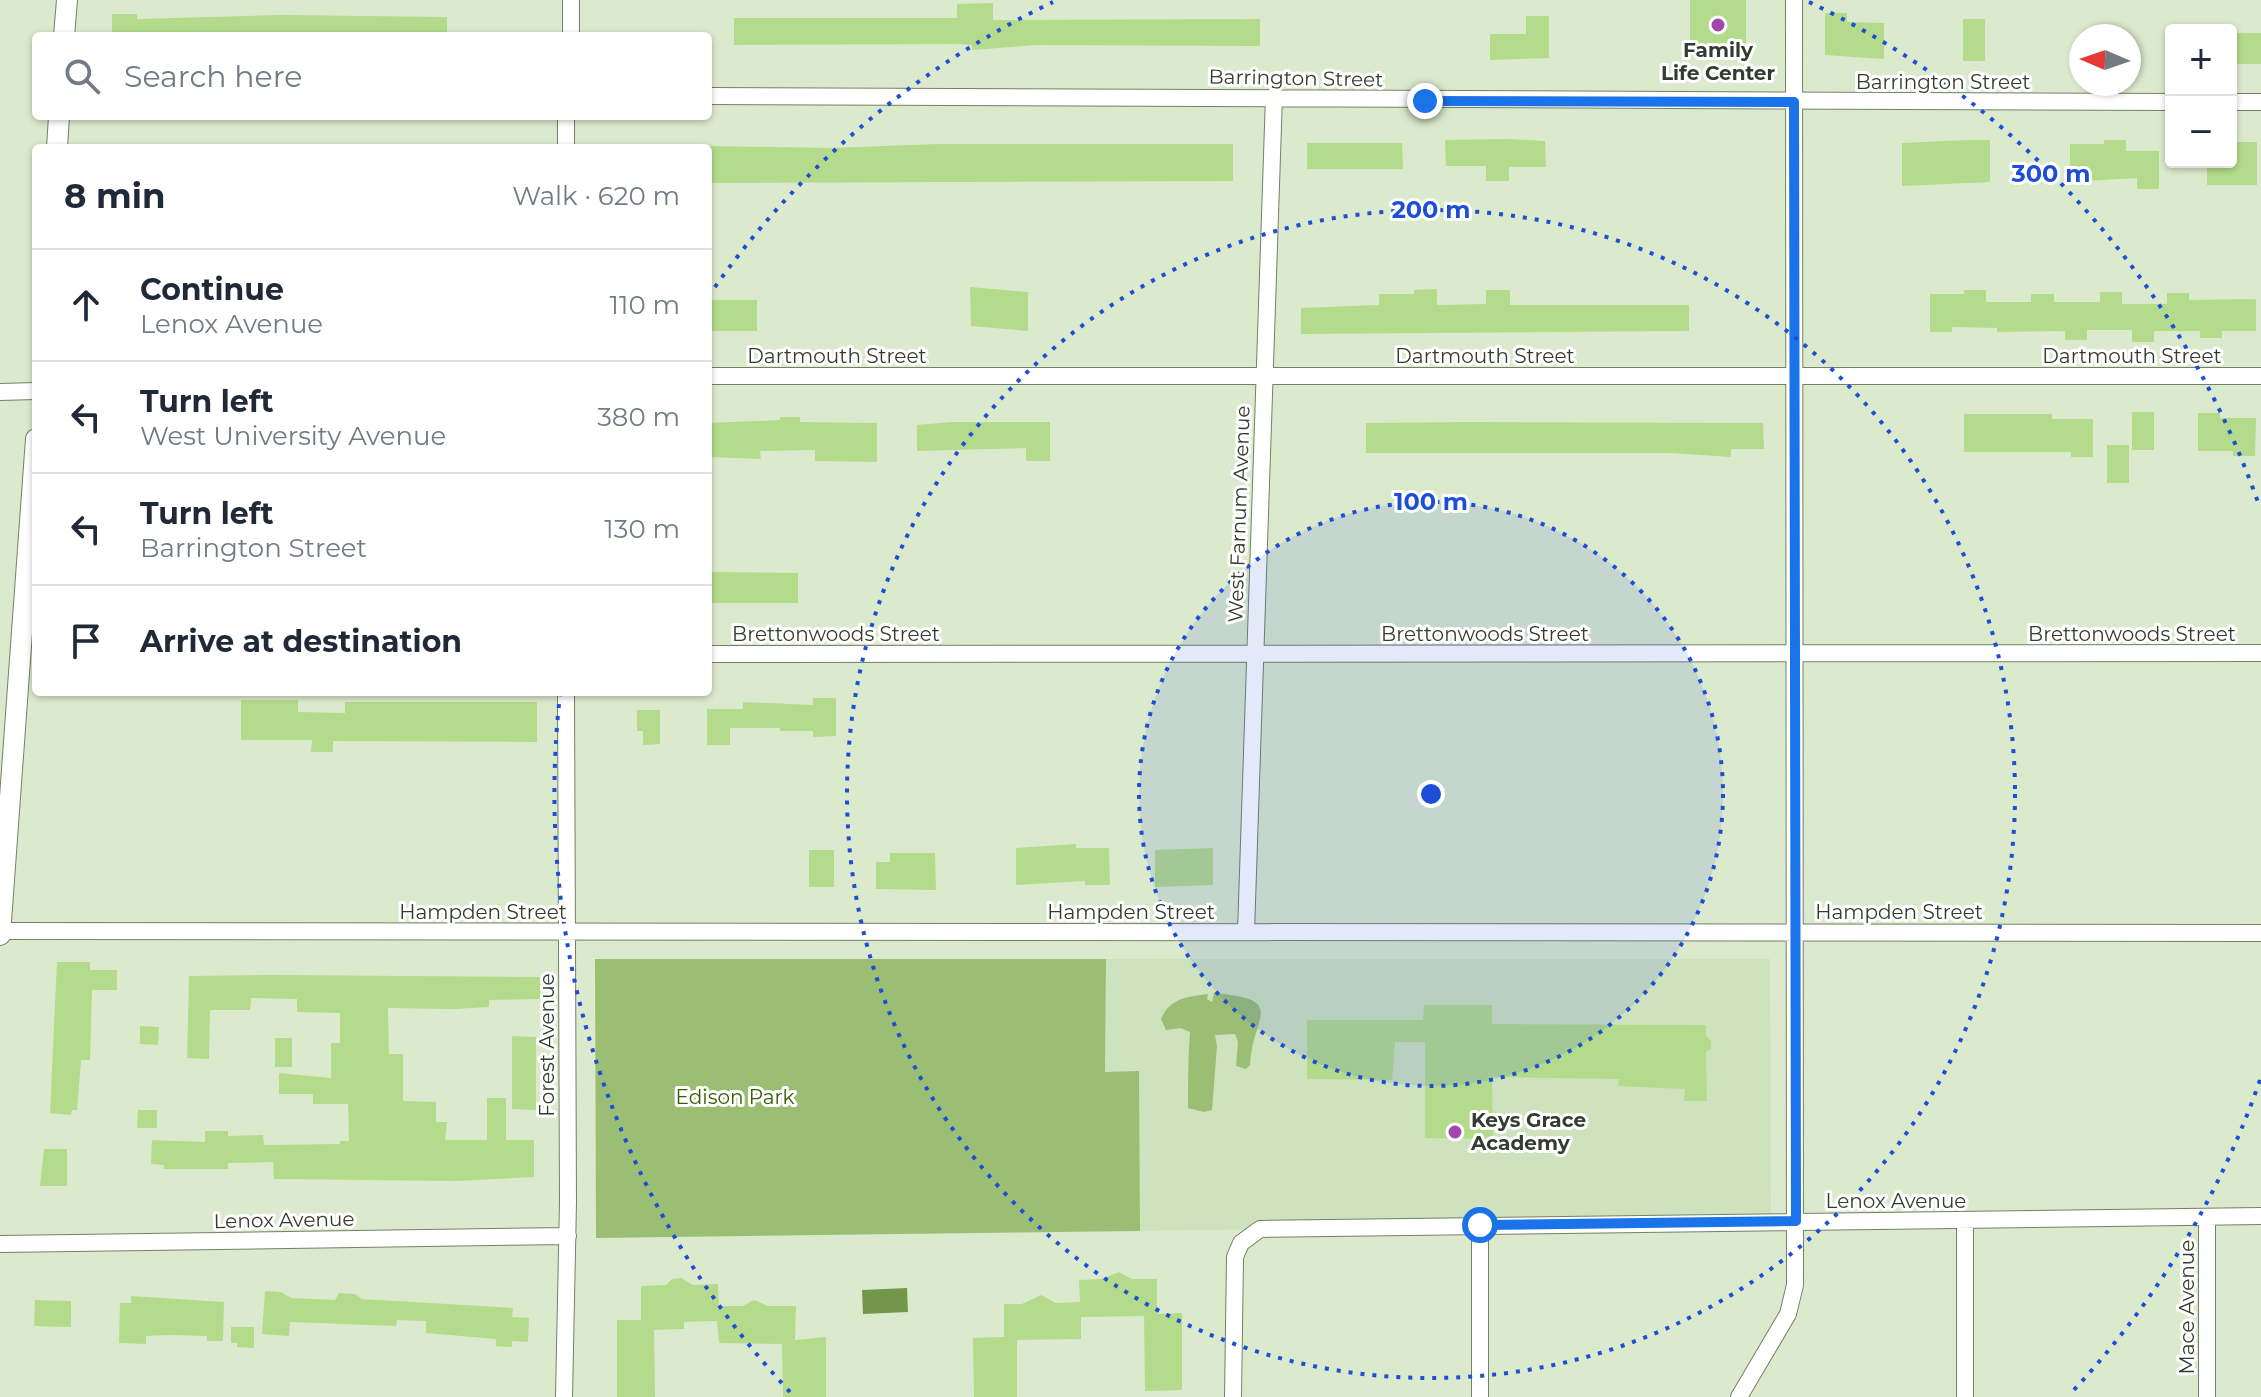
<!DOCTYPE html>
<html lang="en">
<head>
<meta charset="utf-8">
<style>
  body { margin:0; font-family:Montserrat,sans-serif; background:#f2f2f3; color:#1f2937 }
  .controls { position:absolute; right:24px; top:24px; display:grid; overflow:hidden; border-radius:8px; box-shadow:0 2px 6px #0004 }
  .controls button { width:72px; height:72px; display:grid; place-items:center; padding:0; border:0; border-bottom:2px solid #e0e1e3; background:#fff; color:#1f2937; font:40px sans-serif }
  .compass { position:absolute; left:2069px; top:24px; width:72px; height:72px; border-radius:50%; background:#fff; box-shadow:0 2px 6px #0004; rotate:272deg }
  .stop { position:absolute; width:24px; height:24px; margin:-18px; border:6px solid #1a73e8; border-radius:50%; background:#fff }
  .stop.end { background:#1a73e8; border-color:#fff; box-shadow:0 2px 8px #0008 }
  .list { margin:0; padding:0; list-style:none }
  h2 { display:flex; justify-content:space-between; align-items:center; height:104px; margin:0; padding:0 32px; font-size:34px }
  h2 small { font-size:26px; font-weight:400; color:#747a83 }
  .list li { display:grid; grid-template-columns:52px 1fr auto; gap:24px; align-items:center; box-sizing:border-box; height:112px; padding:0 32px; border-top:2px solid #e0e1e3 }
  .list b { display:block; font-size:30px; white-space:nowrap }
  .list p { margin:0; font-size:26px; white-space:nowrap; color:#747a83 }
  .list em { font-size:26px; font-style:normal; color:#747a83 }
  .icon { flex:none; width:44px; height:44px; fill:none; stroke:currentColor; stroke-width:2; stroke-linecap:round; stroke-linejoin:round }
  .map { position:relative; flex:none; width:2261px; height:1397px; overflow:hidden }
  .search { position:absolute; background:#fff; box-shadow:0 2px 6px #0004; left:32px; top:32px; width:680px; height:88px; display:flex; align-items:center; gap:20px; box-sizing:border-box; padding:0 28px; border-radius:8px; color:#747a83; font-size:30px }
  .panel { position:absolute; background:#fff; box-shadow:0 2px 6px #0004; left:32px; top:144px; width:680px; height:552px; border-radius:8px }
  .map>svg:first-child { display:block }
  .built { fill:#cfe2be }
  .green { fill:#9abe74 }
  .water { fill:#73974a }
  .building { fill:#b4db8b }
  .lines { fill:none; stroke-linecap:round; stroke-linejoin:round }
  .minor-casing { stroke:#748167; stroke-width:18 }
  .tertiary-casing { stroke:#748167; stroke-width:22 }
  .minor { stroke:#fff; stroke-width:16 }
  .tertiary { stroke:#fff; stroke-width:20 }
  .route { stroke:#1a73e8; stroke-width:10 }
  .ring { fill:none; stroke:#1d4ed8; stroke-width:4; stroke-dasharray:4 8 }
  .poi-dot { fill:#a346b0; stroke:#fff; stroke-width:3 }
  .labels { text-anchor:middle; stroke-width:6; stroke-linejoin:round; paint-order:stroke }
  .poi-label { font-size:20px; font-weight:bold; fill:#353b30; stroke:#fff }
  .street-label { font-size:20px; fill:#353b30; stroke:#fff }
  .park-label { font-size:20px; fill:#3a5b01; stroke:#fff }
  .centre { fill:#1d4ed8; stroke:#fff; stroke-width:4 }
  .ring-label { font-size:24px; text-anchor:middle; font-weight:bold; fill:#1d4ed8; stroke:#fff; stroke-width:6; stroke-linejoin:round; paint-order:stroke }
</style>
</head>
<body>
<div class="map">
<svg width="2261" height="1397" viewBox="0 0 2261 1397">
  <rect width="100%" height="100%" fill="#dbeacd"/>
  <!-- built -->
  <path class="built" d="M 1106,959 L 1770,959 L 1771,1222 L 1140,1231 L 1139,1072 L 1105,1072 Z"/>
  <!-- green -->
  <path class="green" d="M 595,959 L 1106,959 L 1105,1072 L 1139,1071 L 1140,1231 L 596,1238 Z
    M 1214,993 C 1289,1000 1252,1015 1250,1065 L 1246,1069 L 1236,1066 L 1238,1042 L 1235,1034 L 1215,1035 L 1217,1046 L 1212,1110 L 1204,1112 L 1188,1108 C 1188,1082 1188,1058 1190,1032 L 1181,1028 L 1166,1030 L 1161,1019 C 1170,998 1187,997 1208,994 L 1207,999 L 1212,1002 Z"/>
  <!-- water -->
  <path class="water" d="M 907,1288 L 908,1312 L 863,1314 L 862,1290 Z"/>
  <!-- building -->
  <path class="building" d="M 1690,0 L 1746,0 L 1746,51 L 1690,51 Z
    M 993,3 L 993,20 L 1260,19 L 1260,46 L 1036,45 L 972,50 L 972,45 L 957,44 L 734,45 L 734,18 L 957,18 L 957,4 Z
    M 1825,13 L 1847,13 L 1847,22 L 1884,23 L 1884,59 L 1825,55 Z
    M 112,14 L 137,14 L 137,19 L 281,15 L 447,17 L 447,36 L 112,36 Z
    M 1526,16 L 1549,16 L 1549,58 L 1490,60 L 1490,34 L 1526,34 Z
    M 1963,19 L 1985,19 L 1985,61 L 1963,61 Z
    M 2231,33 L 2261,33 L 2261,64 L 2231,64 Z
    M 1509,139 L 1545,141 L 1546,167 L 1509,167 L 1509,181 L 1486,181 L 1486,166 L 1446,166 L 1445,140 Z
    M 1968,140 L 1990,140 L 1990,182 L 1902,186 L 1902,143 Z
    M 2104,140 L 2126,140 L 2126,151 L 2159,151 L 2159,189 L 2137,189 L 2137,178 L 2070,182 L 2070,144 L 2104,144 Z
    M 2235,142 L 2257,142 L 2257,185 L 2207,185 L 2207,162 L 2235,162 Z
    M 1307,143 L 1402,143 L 1403,169 L 1307,169 Z
    M 937,144 L 1233,144 L 1233,181 L 708,183 L 708,146 L 833,148 Z
    M 970,287 L 1028,292 L 1028,331 L 971,326 Z
    M 1437,289 L 1437,305 L 1486,304 L 1486,290 L 1510,290 L 1510,305 L 1689,305 L 1689,331 L 1301,334 L 1301,308 L 1379,305 L 1379,294 L 1414,294 L 1414,290 Z
    M 1964,290 L 1986,290 L 1986,302 L 2031,302 L 2031,294 L 2054,294 L 2054,302 L 2100,302 L 2100,292 L 2122,292 L 2122,304 L 2167,304 L 2167,293 L 2189,293 L 2189,300 L 2256,299 L 2256,331 L 2222,331 L 2222,338 L 2200,338 L 2200,331 L 2154,331 L 2154,342 L 2132,342 L 2132,330 L 2087,330 L 2087,340 L 2065,340 L 2065,331 L 1997,332 L 1997,328 L 1952,327 L 1952,332 L 1930,332 L 1930,294 L 1964,294 Z
    M 708,300 L 757,300 L 757,331 L 708,331 Z
    M 2132,412 L 2154,412 L 2154,450 L 2132,450 Z
    M 2198,413 L 2220,413 L 2220,418 L 2256,418 L 2255,456 L 2233,456 L 2233,451 L 2198,451 Z
    M 1964,414 L 2052,414 L 2052,419 L 2093,419 L 2093,457 L 2071,457 L 2071,452 L 1964,452 Z
    M 780,417 L 800,417 L 800,422 L 877,423 L 877,462 L 815,461 L 815,450 L 760,451 L 761,459 L 708,457 L 708,423 L 780,420 Z
    M 952,422 L 1050,422 L 1050,461 L 1026,461 L 1026,448 L 917,451 L 917,425 Z
    M 1469,422 L 1763,423 L 1764,449 L 1731,449 L 1731,457 L 1671,453 L 1366,453 L 1366,423 Z
    M 2107,445 L 2129,445 L 2129,483 L 2107,483 Z
    M 709,572 L 798,573 L 798,603 L 709,603 Z
    M 813,698 L 836,698 L 836,736 L 813,737 L 813,731 L 780,731 L 780,728 L 730,728 L 730,745 L 707,745 L 707,709 L 743,709 L 743,702 L 813,705 Z
    M 241,700 L 298,700 L 298,712 L 345,713 L 345,702 L 537,702 L 537,742 L 333,741 L 333,752 L 311,752 L 312,740 L 241,740 Z
    M 637,710 L 660,710 L 660,744 L 643,745 L 643,731 L 637,731 Z
    M 1076,844 L 1076,848 L 1109,848 L 1110,885 L 1085,885 L 1085,881 L 1016,885 L 1016,848 Z
    M 1213,848 L 1213,885 L 1155,887 L 1155,850 Z
    M 809,850 L 834,850 L 834,887 L 809,887 Z
    M 890,853 L 935,853 L 936,890 L 876,889 L 876,862 L 890,862 Z
    M 57,962 L 90,962 L 90,970 L 117,970 L 117,990 L 92,990 L 90,1060 L 81,1060 L 77,1110 L 72,1110 L 71,1115 L 50,1113 Z
    M 270,975 L 540,977 L 540,999 L 489,1000 L 489,1007 L 455,1009 L 388,1008 L 389,1054 L 403,1054 L 403,1101 L 436,1102 L 436,1122 L 447,1122 L 445,1140 L 487,1140 L 487,1098 L 506,1098 L 506,1140 L 534,1140 L 534,1177 L 457,1181 L 274,1179 L 273,1162 L 228,1163 L 228,1169 L 164,1169 L 164,1165 L 151,1164 L 152,1140 L 205,1142 L 205,1131 L 228,1131 L 228,1136 L 263,1135 L 264,1145 L 340,1144 L 340,1141 L 349,1141 L 348,1104 L 313,1104 L 313,1094 L 279,1094 L 279,1073 L 331,1078 L 331,1043 L 340,1043 L 340,1013 L 297,1012 L 297,999 L 251,998 L 250,1010 L 210,1010 L 209,1059 L 187,1058 L 189,976 Z
    M 1424,1005 L 1492,1005 L 1492,1024 L 1706,1025 L 1706,1035 L 1711,1041 L 1711,1049 L 1706,1052 L 1707,1101 L 1684,1101 L 1685,1089 L 1618,1086 L 1619,1079 L 1492,1077 L 1493,1139 L 1425,1138 L 1425,1042 L 1395,1042 L 1392,1080 L 1307,1079 L 1307,1020 L 1423,1020 Z
    M 140,1026 L 159,1027 L 158,1045 L 140,1044 Z
    M 512,1036 L 536,1037 L 536,1110 L 512,1109 Z
    M 275,1038 L 292,1038 L 292,1067 L 275,1067 Z
    M 138,1110 L 157,1110 L 157,1128 L 137,1128 Z
    M 44,1149 L 67,1149 L 67,1186 L 40,1186 Z
    M 1119,1272 L 1132,1279 L 1157,1279 L 1157,1314 L 1182,1313 L 1182,1390 L 1145,1391 L 1144,1316 L 1081,1317 L 1081,1339 L 1017,1340 L 1017,1397 L 974,1397 L 973,1338 L 1004,1337 L 1004,1304 L 1022,1304 L 1041,1295 L 1056,1303 L 1080,1302 L 1079,1280 L 1101,1279 Z
    M 681,1278 L 693,1285 L 718,1284 L 719,1306 L 743,1306 L 754,1300 L 768,1306 L 796,1306 L 795,1340 L 826,1337 L 826,1397 L 783,1397 L 782,1344 L 719,1343 L 717,1321 L 684,1322 L 684,1329 L 654,1330 L 655,1397 L 617,1397 L 617,1320 L 641,1320 L 641,1286 L 666,1285 L 672,1279 Z
    M 265,1291 L 281,1292 L 291,1298 L 335,1300 L 339,1293 L 355,1294 L 362,1299 L 513,1308 L 512,1317 L 529,1318 L 528,1342 L 512,1341 L 512,1347 L 496,1346 L 496,1339 L 426,1333 L 426,1321 L 397,1320 L 396,1326 L 290,1322 L 289,1336 L 262,1334 Z
    M 131,1296 L 224,1302 L 223,1341 L 207,1341 L 207,1336 L 169,1335 L 146,1336 L 146,1344 L 119,1343 L 120,1303 L 131,1303 Z
    M 35,1300 L 71,1301 L 71,1327 L 34,1326 Z
    M 231,1327 L 254,1327 L 254,1348 L 237,1347 L 237,1343 L 231,1343 Z"/>
  <g class="lines">
    <!-- minor casing -->
    <g class="minor-casing">
      <path id="minor" d="M 571,36 L 571,0
        M 708,96 L 2171,102
        M 2231,102 L 2261,102
        M 566,148 L 566,116
        M 708,376 L 2261,376
        M 0,392 L 36,391
        M 708,654 L 2261,653
        M 0,931 L 2261,933
        M 1246,932 L 1274,96
        M 2207,1217 L 2207,1397
        M 1965,1220 L 1965,1397
        M 1480,1225 L 1480,1397
        M 0,1244 L 568,1236
        M 564,1397 L 568,1202 L 566,692
        M 1233,1397 L 1235,1257 L 1241,1243 L 1260,1229 L 2261,1216
        M 1739,1397 L 1788,1314 L 1795,1285 L 1794,0"/>
    </g>
    <!-- tertiary casing -->
    <g class="tertiary-casing">
      <path id="tertiary" d="M 64,36 L 67,0
        M 57,148 L 59,116
        M 0,935 L 36,439"/>
    </g>
    <!-- minor -->
    <use href="#minor" class="minor"/>
    <!-- tertiary -->
    <use href="#tertiary" class="tertiary"/>
  </g>
  <g class="lines">
    <!-- route -->
    <path class="route" d="M 1425,101 L 1794,102 L 1796,1221 L 1480,1225"/>
  </g>
  <!-- distance rings -->
  <circle cx="1431" cy="794" r="292" fill="#1d4ed8" fill-opacity=".12"/>
  <g class="ring">
    <circle cx="1431" cy="794" r="292"/>
    <circle cx="1431" cy="794" r="584"/>
    <path d="M2260 1080A877 877 0 0 1 2072 1392M790 1392A877 877 0 0 1 560 695M708 297A877 877 0 0 1 1053 2M1809 2A877 877 0 0 1 2260 508"/>
  </g>
  <!-- markers -->
  <g class="poi-dot">
    <circle cx="1718" cy="25" r="8"/>
    <circle cx="1455" cy="1132" r="8"/>
  </g>
  <g class="labels">
    <!-- poi labels -->
    <g class="poi-label">
      <text x="1718" y="57">Family<tspan x="1718" dy="23">Life Center</tspan></text>
      <text x="1471" y="1127" text-anchor="start">Keys Grace<tspan x="1471" dy="23">Academy</tspan></text>
    </g>
    <!-- street labels -->
    <g class="street-label">
      <text transform="translate(1296 78) rotate(1)" y="7">Barrington Street</text>
      <text x="1943" y="89">Barrington Street</text>
      <text x="837" y="363">Dartmouth Street</text>
      <text x="1485" y="363">Dartmouth Street</text>
      <text x="2132" y="363">Dartmouth Street</text>
      <text transform="translate(1239 514) rotate(-88)" y="7">West Farnum Avenue</text>
      <text x="836" y="641">Brettonwoods Street</text>
      <text x="1485" y="641">Brettonwoods Street</text>
      <text x="2132" y="641">Brettonwoods Street</text>
      <text x="483" y="919">Hampden Street</text>
      <text x="1131" y="919">Hampden Street</text>
      <text x="1899" y="919">Hampden Street</text>
      <text transform="translate(547 1045) rotate(-90)" y="7">Forest Avenue</text>
      <text x="1896" y="1208">Lenox Avenue</text>
      <text transform="translate(284 1220) rotate(-1)" y="7">Lenox Avenue</text>
      <text transform="translate(2187 1307) rotate(-90)" y="7">Mace Avenue</text>
    </g>
    <!-- park labels -->
    <g class="park-label">
      <text x="735" y="1104">Edison Park</text>
    </g>
  </g>
  <circle cx="1431" cy="794" r="12" class="centre"/>
  <g class="ring-label">
    <text x="2051" y="182">300 m</text>
    <text x="1431" y="218">200 m</text>
    <text x="1431" y="510">100 m</text>
  </g>
</svg>
<div class="controls">
<button>+</button>
<button>−</button>
</div>
<svg class="compass" viewBox="-18 -18 36 36"><path d="M0-13l5 13h-10z" fill="#e53935"/><path d="M0 13l5-13h-10z" fill="#747a83"/></svg>
<div class="stop" style="left:1480px;top:1225px"></div>
<div class="stop end" style="left:1425px;top:101px"></div>
<div class="search"><svg class="icon" aria-label="search" viewBox="0 0 24 24"><circle cx="10" cy="10" r="6"/><path d="M15 15l6 6"/></svg>Search here</div>
<section class="panel">
<h2>8 min<small>Walk · 620 m</small></h2>
<ul class="list">
<li><svg class="icon" aria-label="ahead" viewBox="0 0 24 24"><path d="M12 20V5M6 11l6-6 6 6"/></svg><div><b>Continue</b><p>Lenox Avenue</p></div><em>110 m</em></li>
<li><svg class="icon" aria-label="left" viewBox="0 0 24 24"><path d="M17 20v-9H6M10 6l-5 5 5 5"/></svg><div><b>Turn left</b><p>West University Avenue</p></div><em>380 m</em></li>
<li><svg class="icon" aria-label="left" viewBox="0 0 24 24"><path d="M17 20v-9H6M10 6l-5 5 5 5"/></svg><div><b>Turn left</b><p>Barrington Street</p></div><em>130 m</em></li>
<li><svg class="icon" aria-label="arrive" viewBox="0 0 24 24"><path d="M6 21V4h12l-3 4 3 4H6"/></svg><div><b>Arrive at destination</b></div></li>
</ul>
</section>
</div>
</body>
</html>
